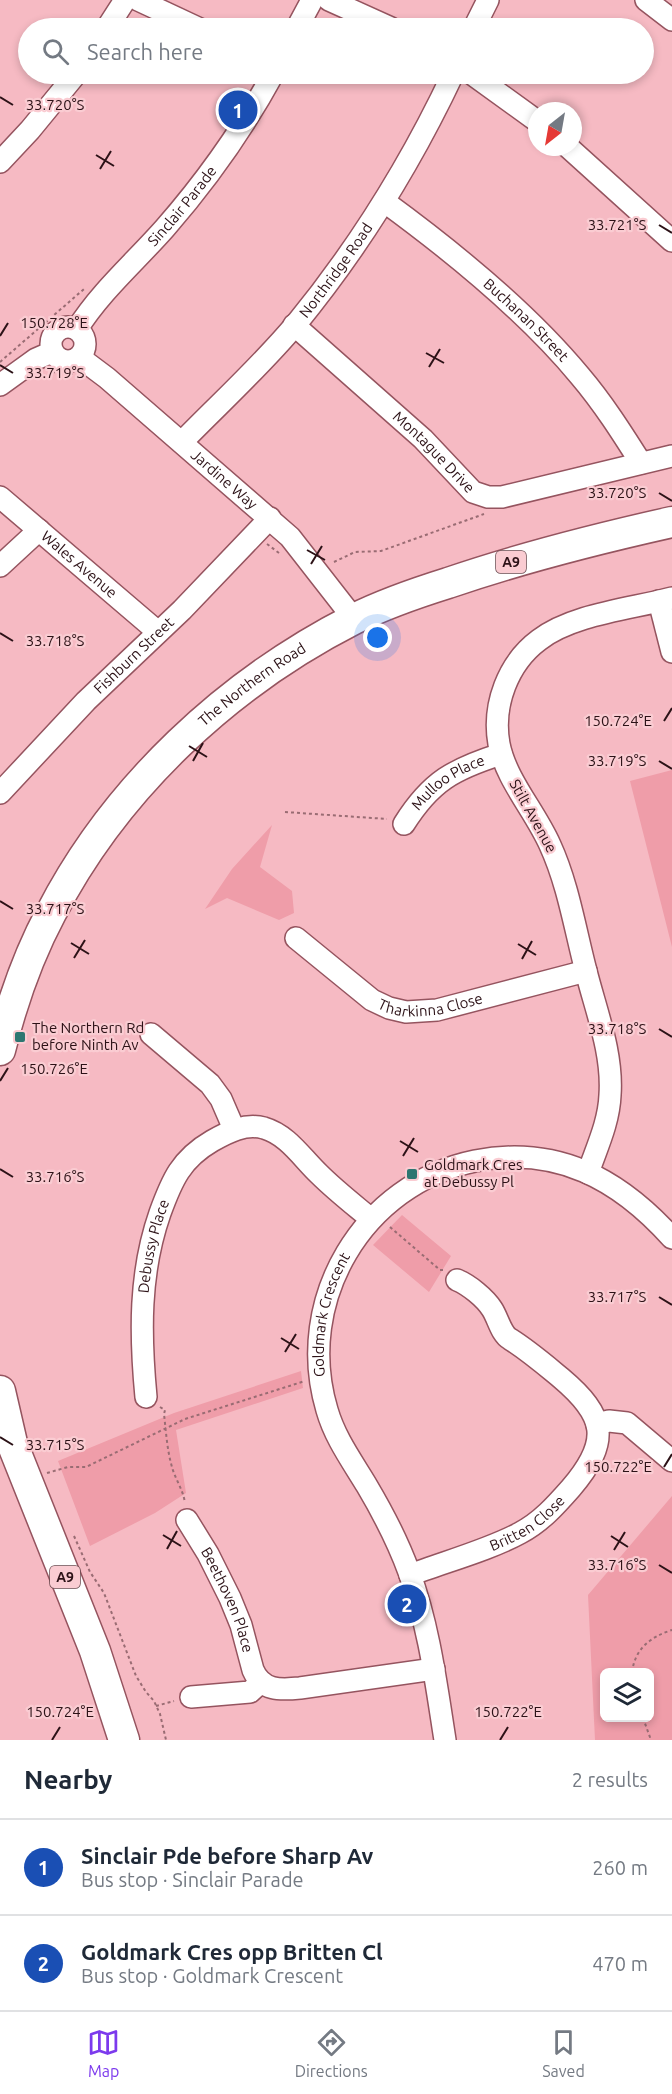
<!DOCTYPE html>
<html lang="en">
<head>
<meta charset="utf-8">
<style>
  body { margin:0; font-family:Ubuntu,sans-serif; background:#f2f2f3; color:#1f2937 }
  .controls { position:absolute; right:18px; bottom:18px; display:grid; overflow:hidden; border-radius:9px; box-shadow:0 3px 9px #0003 }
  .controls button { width:54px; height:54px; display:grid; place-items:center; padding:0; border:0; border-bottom:2px solid #e0e1e3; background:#fff; color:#1f2937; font:30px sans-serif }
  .compass { position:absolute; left:528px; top:102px; width:54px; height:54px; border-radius:50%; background:#fff; box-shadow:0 3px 9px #0003; rotate:211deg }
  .you { position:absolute; left:378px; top:638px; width:21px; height:21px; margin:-15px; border:4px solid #fff; border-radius:50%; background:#1a73e8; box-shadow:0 0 0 9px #1a73e833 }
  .badge { display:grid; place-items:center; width:39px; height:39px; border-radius:50%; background:#7c3aed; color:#fff; font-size:20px; font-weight:700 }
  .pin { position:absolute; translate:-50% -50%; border:3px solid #fff; box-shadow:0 2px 6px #0006 }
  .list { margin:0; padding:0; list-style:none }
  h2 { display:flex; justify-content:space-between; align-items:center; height:78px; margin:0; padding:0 24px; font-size:26px }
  h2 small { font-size:20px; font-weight:400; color:#747a83 }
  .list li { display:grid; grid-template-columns:39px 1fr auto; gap:18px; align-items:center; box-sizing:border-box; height:96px; padding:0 24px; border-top:2px solid #e0e1e3 }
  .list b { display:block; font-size:22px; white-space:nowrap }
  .list p { margin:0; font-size:20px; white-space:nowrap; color:#747a83 }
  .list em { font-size:20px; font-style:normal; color:#747a83 }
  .icon { flex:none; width:33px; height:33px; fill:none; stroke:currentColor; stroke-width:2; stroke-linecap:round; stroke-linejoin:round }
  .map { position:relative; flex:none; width:672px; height:1740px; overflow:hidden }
  .search { position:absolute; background:#fff; box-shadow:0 3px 9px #0003; left:18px; right:18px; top:18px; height:66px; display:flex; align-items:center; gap:15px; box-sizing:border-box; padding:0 21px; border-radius:33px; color:#747a83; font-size:22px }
  .sheet { height:270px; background:#fff }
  nav { display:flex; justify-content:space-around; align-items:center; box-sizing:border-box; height:84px; border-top:2px solid #e0e1e3; background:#fff; font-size:16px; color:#747a83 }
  nav a { display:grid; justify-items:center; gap:3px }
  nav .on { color:#7c3aed }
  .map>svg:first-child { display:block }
  .green { fill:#ef9da9; fill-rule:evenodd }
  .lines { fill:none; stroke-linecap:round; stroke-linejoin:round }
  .minor-casing { stroke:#95545f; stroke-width:24 }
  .highway-casing { stroke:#95545f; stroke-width:33 }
  .path { stroke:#996c73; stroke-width:2; stroke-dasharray:3 3; stroke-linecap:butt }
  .minor { stroke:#fff; stroke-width:21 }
  .highway { stroke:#fff; stroke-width:30 }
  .ticks { fill:none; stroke:#2c1217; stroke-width:2 }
  .poi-dot { fill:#2d7671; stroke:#faccd2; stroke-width:2 }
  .labels { text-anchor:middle; stroke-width:4.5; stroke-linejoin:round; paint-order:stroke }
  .shield { fill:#faccd2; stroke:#6a4a4f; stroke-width:1.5 }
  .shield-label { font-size:14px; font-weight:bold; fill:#2c1217 }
  .street-label { font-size:15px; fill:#2c1217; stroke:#faccd2 }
  .poi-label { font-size:15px; fill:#2c1217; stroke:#faccd2; text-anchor:start }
  .ticks-label { font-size:15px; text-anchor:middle; fill:#2c1217; stroke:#faccd2; stroke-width:4.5; stroke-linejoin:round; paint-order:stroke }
</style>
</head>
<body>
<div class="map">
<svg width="672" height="1740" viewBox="0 0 672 1740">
  <rect width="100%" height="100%" fill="#f6bac3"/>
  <!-- green -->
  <path class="green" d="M 672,770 L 672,947 L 630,781 Z
    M 272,825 L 260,867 L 292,891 L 294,913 L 279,920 L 227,898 L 205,909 L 232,869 Z
    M 402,1215 L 451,1256 L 429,1292 L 373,1245 Z
    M 301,1371 L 303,1388 L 176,1430 L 186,1493 L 155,1513 L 90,1546 L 58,1461 L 174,1413 Z
    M 672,1496 L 672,1740 L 595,1740 L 588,1595 ZM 604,1672 L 650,1672 L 650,1718 L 604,1718 Z"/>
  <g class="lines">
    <!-- minor casing -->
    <g class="minor-casing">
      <g id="minor">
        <path d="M 138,0 L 198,28"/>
        <path d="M 329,0 L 391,28"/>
        <path d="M 646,0 L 672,20"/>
        <path d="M 107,28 L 125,0"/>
        <path d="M 297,28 L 312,0"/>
        <path d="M 474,28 L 488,0"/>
        <path d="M 472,74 L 537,121"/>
        <path d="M 568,147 L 672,241"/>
        <path d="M 0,162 L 30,130 L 76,74"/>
        <path id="s1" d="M 385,202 C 452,251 527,312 580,376 C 603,403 622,433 641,463"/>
        <path id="s2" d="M 294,325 L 423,439 L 473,492 L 488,497 L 502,497 L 672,456"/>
        <circle cx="68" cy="344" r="17"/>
        <path id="s3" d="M 77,329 C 101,291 135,262 165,228 C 206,181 243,129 273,74"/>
        <path id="s4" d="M 79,357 L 107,378 L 290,537 L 354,619"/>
        <path d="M 0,385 L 36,359 L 52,352"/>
        <path id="s5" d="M 182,442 C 220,403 261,366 296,324 C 359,247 411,163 453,74"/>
        <path id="s6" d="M 0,497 L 158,632"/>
        <path d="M 0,566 L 39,530"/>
        <path d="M 659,601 L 672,652"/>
        <path id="s7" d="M 0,793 L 86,701 L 182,610 L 270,518"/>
        <path id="s8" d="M 404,824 C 431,781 454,769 501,754"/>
        <path id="s9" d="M 296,938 L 372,1000 L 389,1008 L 406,1012 L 437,1010 L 586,971"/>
        <path d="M 151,1034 L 210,1084 L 221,1099 L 234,1129"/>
        <path d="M 588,1173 C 597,1147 609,1122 610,1095 C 613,1053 596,1011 586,971 C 575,929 568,884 550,845 C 535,811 506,780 499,744 C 492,705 508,663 539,640 C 573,614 631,609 672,598"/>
        <path id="s10" d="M 146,1397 C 140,1334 139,1273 160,1213 C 172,1180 181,1159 212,1141 C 228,1132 245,1123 264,1128 C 288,1135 302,1158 319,1174 C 335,1190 353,1204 371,1219"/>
        <path d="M 597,1424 L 609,1421 L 627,1423 L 672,1461"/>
        <path id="s11" d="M 187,1520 L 208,1554 L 230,1598 L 241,1625 L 253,1670 C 262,1691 280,1690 300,1688 L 434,1669"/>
        <path id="s12" d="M 410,1575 C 444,1562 489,1550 520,1533 C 541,1522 556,1505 571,1488 C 611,1441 606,1416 561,1378 C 544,1364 529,1351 510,1339 C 501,1334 498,1318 492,1309 C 485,1298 469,1285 457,1280"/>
        <path d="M 191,1697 L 250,1692 L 261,1682"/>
        <path id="s13" d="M 445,1740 C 436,1683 429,1626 409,1572 C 398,1542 383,1513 367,1486 C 352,1461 335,1438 327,1410 C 294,1300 363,1184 475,1161 C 557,1145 619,1179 672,1238"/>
      </g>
    </g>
    <!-- highway casing -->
    <g class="highway-casing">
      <g id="highway">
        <path id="s14" d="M 0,1050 C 12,1002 28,956 51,913 C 116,787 228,683 354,619 C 384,604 416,593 448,583 C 521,558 596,539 672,522"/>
        <path d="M 0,1391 L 12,1443 L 95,1651 L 124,1740"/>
      </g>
    </g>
    <!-- path -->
    <path class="path" d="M 0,362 L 84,289
      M 52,372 L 73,374
      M 267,544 L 279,553
      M 334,562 L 355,552 L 381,551 L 484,514
      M 285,812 L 387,819
      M 390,1227 L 440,1270 L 443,1270
      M 160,1407 L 165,1410 L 164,1414 C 166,1431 167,1450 172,1467 C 175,1479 183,1489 185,1503
      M 47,1473 L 68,1467 L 86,1467 L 185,1419 L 305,1381
      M 74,1536 L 90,1572 L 104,1593 L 136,1676 L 146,1692 L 154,1701 L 160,1714 L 166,1740
      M 632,1672 C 635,1649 650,1637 672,1630
      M 156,1706 L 174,1701
      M 643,1718 L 651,1740"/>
    <!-- minor -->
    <use href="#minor" class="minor"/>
    <!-- highway -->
    <use href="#highway" class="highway"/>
  </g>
  <!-- ticks -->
  <path class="ticks" d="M 0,97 L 13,105M 96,155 L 114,166M 100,169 L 111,151M 659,225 L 672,233M 0,336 L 8,323M 426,353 L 444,363M 0,365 L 13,373M 429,367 L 440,349M 659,493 L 672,501M 307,550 L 325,560M 311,564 L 322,546M 0,633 L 13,641M 664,721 L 672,708M 189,746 L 207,757M 193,761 L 203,743M 659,761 L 672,769M 0,901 L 13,909M 71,943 L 89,954M 518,944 L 536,955M 74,958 L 85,940M 522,959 L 532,941M 659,1029 L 672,1037M 0,1081 L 8,1068M 400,1141 L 418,1152M 403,1156 L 414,1138M 0,1169 L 13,1177M 659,1297 L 672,1305M 281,1338 L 299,1349M 285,1352 L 296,1334M 0,1437 L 13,1445M 664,1467 L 672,1454M 163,1535 L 181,1546M 611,1536 L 628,1547M 167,1549 L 177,1531M 614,1550 L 625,1532M 659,1565 L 672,1573M 52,1740 L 60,1727M 500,1740 L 508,1727"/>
  <!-- markers -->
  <g class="poi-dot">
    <rect x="14" y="1031" width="12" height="12" rx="3"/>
    <rect x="406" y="1168" width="12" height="12" rx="3"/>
  </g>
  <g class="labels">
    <!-- shield labels -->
    <g class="shield">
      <rect x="496" y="551" width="30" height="22" rx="4.5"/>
      <rect x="50" y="1566" width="30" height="22" rx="4.5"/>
    </g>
    <g class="shield-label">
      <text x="511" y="567">A9</text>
      <text x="65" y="1582">A9</text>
    </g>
    <!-- street labels -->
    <g class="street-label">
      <text dy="5" stroke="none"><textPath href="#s3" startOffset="162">Sinclair Parade</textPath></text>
      <text dy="5" stroke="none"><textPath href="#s5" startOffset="231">Northridge Road</textPath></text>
      <text dy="5" stroke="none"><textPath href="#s1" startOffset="184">Buchanan Street</textPath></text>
      <text dy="5" stroke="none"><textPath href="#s2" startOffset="189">Montague Drive</textPath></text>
      <text dy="5" stroke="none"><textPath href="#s4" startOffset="190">Jardine Way</textPath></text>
      <text dy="5" stroke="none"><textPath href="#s6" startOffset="104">Wales Avenue</textPath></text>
      <text dy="5" stroke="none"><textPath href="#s7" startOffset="192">Fishburn Street</textPath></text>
      <text dy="5" stroke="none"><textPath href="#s14" startOffset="454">The Northern Road</textPath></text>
      <text dy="5" stroke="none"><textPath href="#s8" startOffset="62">Mulloo Place</textPath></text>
      <text transform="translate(533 816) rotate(61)" y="5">Stilt Avenue</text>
      <text dy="5" stroke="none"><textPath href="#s9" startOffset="159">Tharkinna Close</textPath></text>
      <text dy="5" stroke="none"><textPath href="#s10" startOffset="152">Debussy Place</textPath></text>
      <text dy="5" stroke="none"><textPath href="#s13" startOffset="452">Goldmark Crescent</textPath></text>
      <text dy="5" stroke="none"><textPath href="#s12" startOffset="129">Britten Close</textPath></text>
      <text dy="5" stroke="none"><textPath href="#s11" startOffset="90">Beethoven Place</textPath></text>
    </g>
    <!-- poi labels -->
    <g class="poi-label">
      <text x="32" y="1033">The Northern Rd<tspan x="32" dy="17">before Ninth Av</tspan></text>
      <text x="424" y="1170">Goldmark Cres<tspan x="424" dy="17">at Debussy Pl</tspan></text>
    </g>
  </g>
  <g class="ticks-label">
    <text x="55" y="110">33.720°S</text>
    <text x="617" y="230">33.721°S</text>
    <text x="54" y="328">150.728°E</text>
    <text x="55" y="378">33.719°S</text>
    <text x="617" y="498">33.720°S</text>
    <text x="55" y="646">33.718°S</text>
    <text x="618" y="726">150.724°E</text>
    <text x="617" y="766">33.719°S</text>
    <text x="55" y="914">33.717°S</text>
    <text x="617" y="1034">33.718°S</text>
    <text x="54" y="1074">150.726°E</text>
    <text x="55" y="1182">33.716°S</text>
    <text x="617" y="1302">33.717°S</text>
    <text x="55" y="1450">33.715°S</text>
    <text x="618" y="1472">150.722°E</text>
    <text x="617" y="1570">33.716°S</text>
    <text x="60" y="1717">150.724°E</text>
    <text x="508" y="1717">150.722°E</text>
  </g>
</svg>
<div class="controls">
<button><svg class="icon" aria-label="layers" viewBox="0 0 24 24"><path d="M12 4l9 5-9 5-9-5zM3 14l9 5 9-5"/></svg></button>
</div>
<svg class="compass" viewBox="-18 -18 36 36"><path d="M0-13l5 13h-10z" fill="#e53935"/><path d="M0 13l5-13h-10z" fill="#747a83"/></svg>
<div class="you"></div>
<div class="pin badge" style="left:238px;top:110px;background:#1a4fb4">1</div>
<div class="pin badge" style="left:407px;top:1604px;background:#1a4fb4">2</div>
<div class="search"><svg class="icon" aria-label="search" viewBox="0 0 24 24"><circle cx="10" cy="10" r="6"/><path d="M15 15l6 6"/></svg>Search here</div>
</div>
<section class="sheet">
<h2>Nearby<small>2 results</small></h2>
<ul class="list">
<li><span class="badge" style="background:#1a4fb4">1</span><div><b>Sinclair Pde before Sharp Av</b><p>Bus stop · Sinclair Parade</p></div><em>260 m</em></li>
<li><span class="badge" style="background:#1a4fb4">2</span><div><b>Goldmark Cres opp Britten Cl</b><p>Bus stop · Goldmark Crescent</p></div><em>470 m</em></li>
</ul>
</section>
<nav>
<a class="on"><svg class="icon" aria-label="map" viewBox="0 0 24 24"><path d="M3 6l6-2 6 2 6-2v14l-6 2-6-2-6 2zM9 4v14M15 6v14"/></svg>Map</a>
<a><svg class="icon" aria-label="directions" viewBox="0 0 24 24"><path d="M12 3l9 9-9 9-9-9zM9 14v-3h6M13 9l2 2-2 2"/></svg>Directions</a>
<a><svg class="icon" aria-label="saved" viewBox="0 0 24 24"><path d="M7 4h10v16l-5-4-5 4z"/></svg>Saved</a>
</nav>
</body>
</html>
